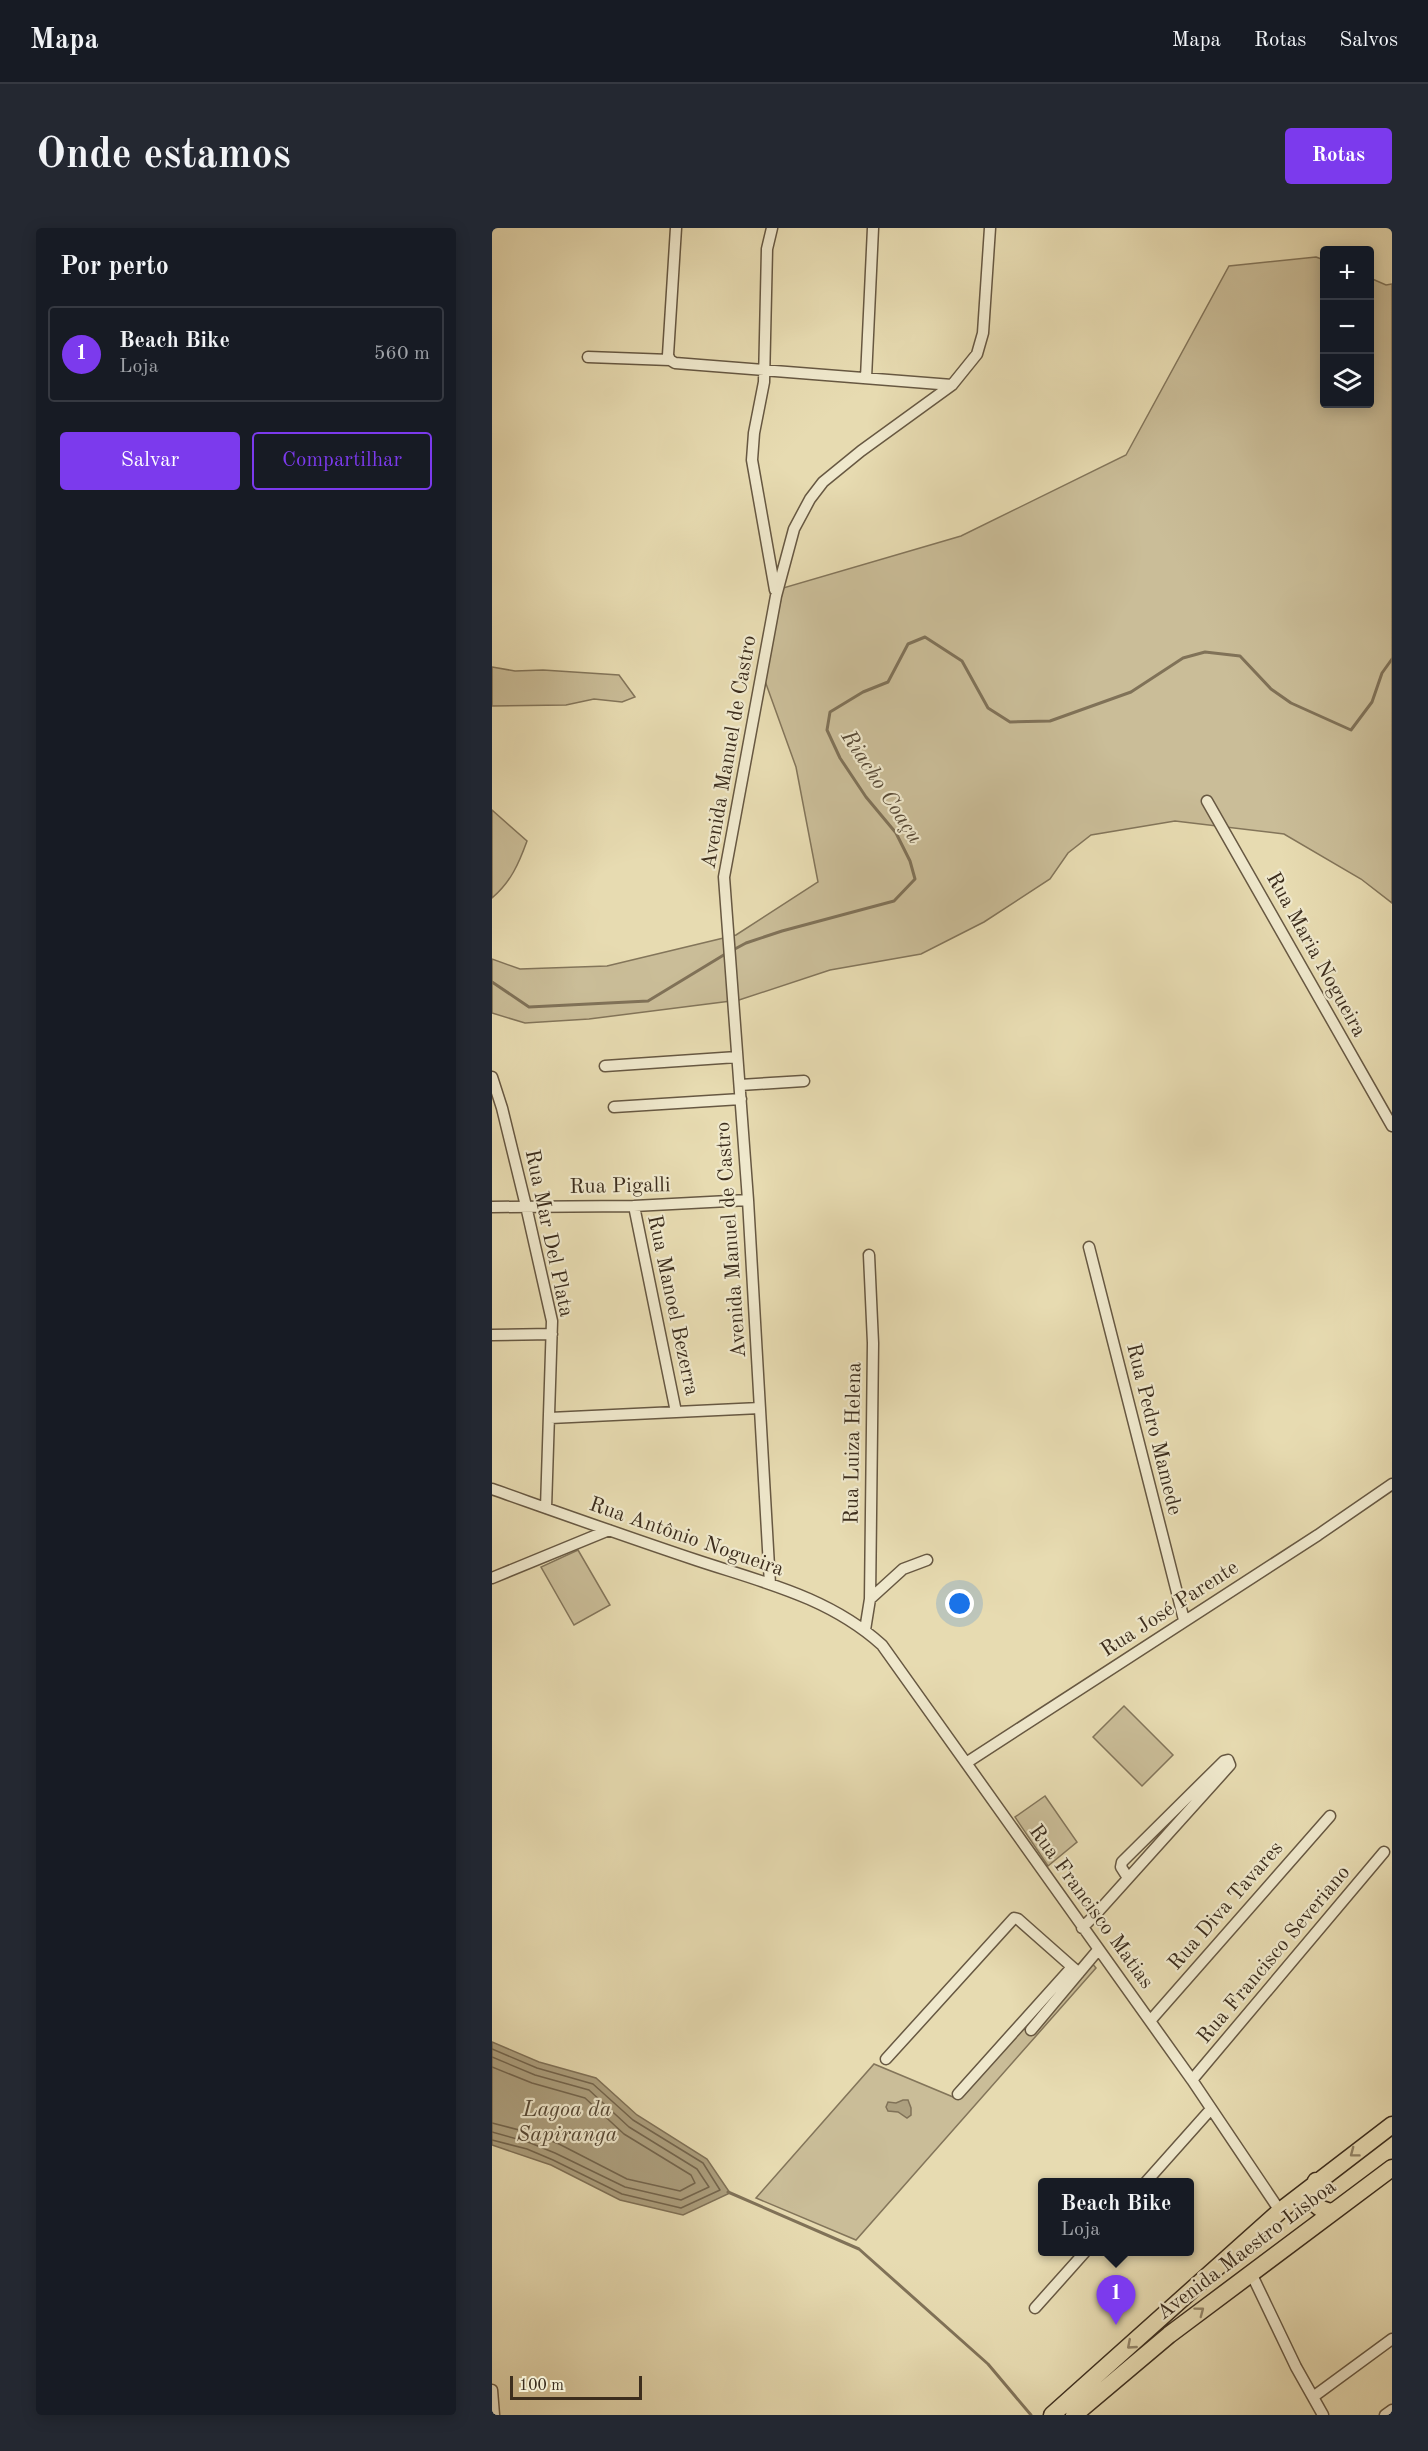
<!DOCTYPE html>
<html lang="pt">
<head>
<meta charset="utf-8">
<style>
  body { margin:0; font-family:"Old Standard TT",serif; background:#242831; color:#f1f3f6 }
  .controls { position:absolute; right:18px; top:18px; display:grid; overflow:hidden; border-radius:6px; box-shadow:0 3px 15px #0003 }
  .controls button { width:54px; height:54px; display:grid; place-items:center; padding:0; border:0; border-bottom:2px solid #363941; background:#171b24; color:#f1f3f6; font:30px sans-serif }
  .scale { position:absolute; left:18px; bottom:15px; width:132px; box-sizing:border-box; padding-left:6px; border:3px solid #3c2d1d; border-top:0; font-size:16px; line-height:21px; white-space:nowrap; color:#3c2d1d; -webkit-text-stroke:4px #efe8cc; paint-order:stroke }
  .you { position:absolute; left:468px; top:1376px; width:21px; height:21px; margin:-15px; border:4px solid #fff; border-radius:50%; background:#1a73e8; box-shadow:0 0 0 9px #1a73e833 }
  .badge { display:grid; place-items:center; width:39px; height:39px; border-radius:50%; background:#7c3aed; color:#fff; font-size:20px; font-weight:700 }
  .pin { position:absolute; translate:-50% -50px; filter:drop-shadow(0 2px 3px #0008) }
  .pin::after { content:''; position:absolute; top:32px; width:21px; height:18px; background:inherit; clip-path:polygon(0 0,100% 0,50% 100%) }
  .popup { position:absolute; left:546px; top:1950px; width:156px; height:78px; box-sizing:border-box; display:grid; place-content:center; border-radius:6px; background:#171b24; filter:drop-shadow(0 2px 4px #0005); font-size:20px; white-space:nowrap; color:#9ea1a6 }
  .popup b { font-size:22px; color:#f1f3f6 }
  .popup::after { content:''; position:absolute; left:50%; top:100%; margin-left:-12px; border:12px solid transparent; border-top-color:#171b24 }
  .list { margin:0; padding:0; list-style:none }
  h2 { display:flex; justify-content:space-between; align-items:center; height:78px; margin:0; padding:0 24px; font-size:26px }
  h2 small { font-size:20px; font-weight:400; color:#9ea1a6 }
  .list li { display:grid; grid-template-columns:39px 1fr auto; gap:18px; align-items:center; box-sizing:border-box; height:96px; margin:0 12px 12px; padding:0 12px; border:2px solid #363941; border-radius:6px }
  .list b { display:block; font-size:22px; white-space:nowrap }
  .list p { margin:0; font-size:20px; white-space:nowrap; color:#9ea1a6 }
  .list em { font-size:20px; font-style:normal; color:#9ea1a6 }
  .actions { display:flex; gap:12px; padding:18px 24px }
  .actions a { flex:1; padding:14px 0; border:2px solid #7c3aed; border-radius:6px; text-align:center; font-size:21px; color:#7c3aed }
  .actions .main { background:#7c3aed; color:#fff }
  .icon { flex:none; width:33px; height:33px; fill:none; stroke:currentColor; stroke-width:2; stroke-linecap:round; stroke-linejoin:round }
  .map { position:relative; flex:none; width:900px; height:2187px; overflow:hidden; border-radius:6px }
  header { display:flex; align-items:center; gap:36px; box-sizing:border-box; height:84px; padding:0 30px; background:#171b24; border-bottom:2px solid #363941 }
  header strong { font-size:28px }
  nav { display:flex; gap:33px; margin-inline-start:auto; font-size:21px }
  .intro { display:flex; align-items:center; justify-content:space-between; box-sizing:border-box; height:144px; padding:0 36px }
  h1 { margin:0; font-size:42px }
  .button { padding:15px 27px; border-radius:6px; background:#7c3aed; color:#fff; font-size:21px; font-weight:700 }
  main { display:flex; gap:36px; padding:0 36px }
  aside { flex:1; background:#171b24; border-radius:6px; box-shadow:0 3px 15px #0003 }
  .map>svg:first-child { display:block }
  .green { fill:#cabd98; stroke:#83755a; stroke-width:1.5 }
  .water { fill:#ada07f; stroke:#807258; stroke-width:1.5 }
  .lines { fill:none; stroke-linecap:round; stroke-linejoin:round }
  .shore { stroke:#74664e; stroke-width:1.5 }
  .stream { stroke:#807258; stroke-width:3 }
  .minor-casing { stroke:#675842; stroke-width:13 }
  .highway-casing { stroke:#3c2d1d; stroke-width:19 }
  .minor { stroke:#efe8cc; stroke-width:10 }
  .highway { stroke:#e7dbb1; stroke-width:16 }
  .oneway { stroke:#928467 }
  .labels { text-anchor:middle; stroke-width:4.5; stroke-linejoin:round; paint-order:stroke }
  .street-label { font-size:21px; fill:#3c2d1d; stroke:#efe8cc }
  .water-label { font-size:22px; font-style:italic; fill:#584a36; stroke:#efe8cc }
</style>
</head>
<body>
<header>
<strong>Mapa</strong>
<nav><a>Mapa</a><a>Rotas</a><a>Salvos</a></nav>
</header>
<div class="intro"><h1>Onde estamos</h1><a class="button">Rotas</a></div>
<main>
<aside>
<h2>Por perto<small></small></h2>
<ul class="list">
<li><span class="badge">1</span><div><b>Beach Bike</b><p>Loja</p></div><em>560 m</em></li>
</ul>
<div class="actions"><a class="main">Salvar</a><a>Compartilhar</a></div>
</aside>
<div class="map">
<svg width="900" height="2187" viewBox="0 0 900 2187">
  <rect width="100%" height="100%" fill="#e7dbb1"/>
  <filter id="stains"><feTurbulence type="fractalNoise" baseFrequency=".00333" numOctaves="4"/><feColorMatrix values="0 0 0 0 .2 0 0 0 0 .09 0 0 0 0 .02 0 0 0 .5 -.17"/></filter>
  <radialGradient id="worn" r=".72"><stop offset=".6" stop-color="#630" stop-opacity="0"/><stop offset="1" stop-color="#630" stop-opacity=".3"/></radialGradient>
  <!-- green -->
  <path class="green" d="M 824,29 L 832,32 L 832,176 L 878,176 L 878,50 L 894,57 L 900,56 L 900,675 L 869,651 L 792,606 L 683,593 L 599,607 L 576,625 L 558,651 L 492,694 L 429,726 L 338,742 L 247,772 L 97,791 L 33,795 L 0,785 L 0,731 L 28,741 L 115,738 L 244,707 L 326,654 L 304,539 L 273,453 L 291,360 L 469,308 L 634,227 L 737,38 Z
    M 0,439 L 23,443 L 51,442 L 127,447 L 143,469 L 130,474 L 102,471 L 74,477 L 0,478 Z
    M 0,582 L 35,613 C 27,635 19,654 0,670 Z
    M 86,1322 L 118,1377 L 82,1397 L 49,1339 Z
    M 632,1478 L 681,1527 L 650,1558 L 601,1509 Z
    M 553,1568 L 585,1614 L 556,1638 L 523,1589 Z
    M 594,1728 L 604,1740 L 364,2012 L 264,1970 L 382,1836 L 466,1871 Z"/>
  <!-- water -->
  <path class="water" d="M 0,1814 L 47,1834 L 104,1850 L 145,1887 L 215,1931 L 238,1965 L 191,1987 L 128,1972 L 59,1937 L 0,1917 Z
    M 411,1872 L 416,1872 L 419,1880 L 419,1887 L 415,1890 L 406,1884 L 396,1883 L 394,1879 L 396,1874 L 404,1875 Z"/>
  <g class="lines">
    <!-- shore -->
    <path class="shore" d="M 0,1821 L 45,1840 L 101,1856 L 141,1892 L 211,1935 L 228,1962 L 189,1980 L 130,1966 L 61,1932 L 35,1921 L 0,1912
      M 0,1829 L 43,1847 L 97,1862 L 137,1899 L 205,1941 L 217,1959 L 189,1972 L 133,1959 L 63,1925 L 36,1914 L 0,1904
      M 0,1839 L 40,1855 L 93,1870 L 132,1906 L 199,1947 L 203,1955 L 188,1963 L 135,1951 L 67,1916 L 39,1905 L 0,1895"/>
    <!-- stream -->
    <path class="stream" d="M 241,722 L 254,715 L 290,703 L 402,673 L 423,651 L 418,633 L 404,605 L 374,569 L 348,530 L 335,502 L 338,484 L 371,464 L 396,454 L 416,416 L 433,409 L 470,433 L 496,480 L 518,494 L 558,493 L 639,464 L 691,430 L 713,424 L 748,428 L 779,461 L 799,475 L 859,502 L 880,474 L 890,445 L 900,431
      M 0,754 L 37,779 L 156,773 L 235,725
      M 236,1964 L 367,2021 L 496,2136 L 539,2187"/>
    <!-- minor casing -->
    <g class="minor-casing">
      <path id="minor" d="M 280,0 L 275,21 L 272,154 L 262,205 L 260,232 L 283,362
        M 96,129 L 178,132 L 183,135 L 460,157
        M 178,132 L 176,127 L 184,0
        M 374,150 L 381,0
        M 715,573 L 900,898
        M 113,838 L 245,829
        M 0,849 L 10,880 L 34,978 L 60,1093 L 54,1280
        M 248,857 L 312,853
        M 122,879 L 249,871
        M 142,978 L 184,1184
        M 0,979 L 142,978 L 256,972
        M 597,1019 L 692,1392
        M 0,1107 L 60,1106
        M 58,1190 L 268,1180
        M 0,1261 C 68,1285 135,1309 204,1332 C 270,1354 337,1369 390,1417 L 700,1852 L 788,1983
        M 0,1350 L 117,1302
        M 278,1356 L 256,972 L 232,649 L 284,368 L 302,301 L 318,271 L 331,254 L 369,223 L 460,157 L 485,126 L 491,105 L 498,0
        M 378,1371 L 411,1341 L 435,1332
        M 373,1402 L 378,1371 L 381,1115 L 377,1027
        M 474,1535 L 826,1307 L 900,1256
        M 590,1700 L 604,1686 L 738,1537 L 736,1532 L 732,1533 L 630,1634 L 629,1639 L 636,1650
        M 658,1793 L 838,1588
        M 539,1802 L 606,1722
        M 394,1831 L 522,1690 L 526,1691 L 587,1745
        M 700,1852 L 892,1624
        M 466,1866 L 580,1739
        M 654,1954 L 719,1881
        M 759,2045 L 804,2139 L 831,2187
        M 543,2080 L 593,2024
        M 0,2162 L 2,2187
        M 821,2169 L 900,2111
        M 893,2187 L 900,2182"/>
    </g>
    <!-- highway casing -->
    <g class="highway-casing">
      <path id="highway" d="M 824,1953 C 817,1971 821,1981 841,1984
        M 560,2187 L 788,1983 L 900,1897
        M 582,2187 L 677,2107 L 900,1940"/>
    </g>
    <!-- minor -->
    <use href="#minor" class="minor"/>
    <!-- highway -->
    <use href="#highway" class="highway"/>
  </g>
  <!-- one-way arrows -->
  <defs><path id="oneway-chevron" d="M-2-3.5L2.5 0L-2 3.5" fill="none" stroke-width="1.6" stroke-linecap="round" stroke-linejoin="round" transform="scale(1.5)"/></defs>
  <g class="oneway">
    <use href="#oneway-chevron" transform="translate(862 1925) rotate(143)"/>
    <use href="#oneway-chevron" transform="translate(708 2083) rotate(-37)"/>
    <use href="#oneway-chevron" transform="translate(639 2117) rotate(139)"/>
  </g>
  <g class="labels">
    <!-- street labels -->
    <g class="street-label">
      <text transform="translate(236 524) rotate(-80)" y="7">Avenida Manuel de Castro</text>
      <text transform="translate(825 726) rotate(61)" y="7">Rua Maria Nogueira</text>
      <text transform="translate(128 957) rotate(-1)" y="7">Rua Pigalli</text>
      <text transform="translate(58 1005) rotate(78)" y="7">Rua Mar Del Plata</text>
      <text transform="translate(238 1012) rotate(-94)" y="7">Avenida Manuel de Castro</text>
      <text transform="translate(182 1077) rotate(78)" y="7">Rua Manoel Bezerra</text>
      <text transform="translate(663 1201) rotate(76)" y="7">Rua Pedro Mamede</text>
      <text transform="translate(360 1215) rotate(-89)" y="7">Rua Luiza Helena</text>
      <text transform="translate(195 1308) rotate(19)" y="7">Rua Antônio Nogueira</text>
      <text transform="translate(677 1380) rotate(-33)" y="7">Rua José Parente</text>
      <text transform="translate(733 1677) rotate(-49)" y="7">Rua Diva Tavares</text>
      <text transform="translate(600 1678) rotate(54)" y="7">Rua Francisco Matias</text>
      <text transform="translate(781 1726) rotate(-50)" y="7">Rua Francisco Severiano</text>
      <text transform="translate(754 2021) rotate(-37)" y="7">Avenida Maestro Lisboa</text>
    </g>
    <!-- water labels -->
    <g class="water-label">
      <text transform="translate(391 558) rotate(57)" y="8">Riacho Coaçu</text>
      <text x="75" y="1888">Lagoa da<tspan x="75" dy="25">Sapiranga</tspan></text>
    </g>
  </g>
  <rect width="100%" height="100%" filter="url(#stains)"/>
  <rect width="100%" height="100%" fill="url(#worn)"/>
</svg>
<div class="controls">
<button>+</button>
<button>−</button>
<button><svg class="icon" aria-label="layers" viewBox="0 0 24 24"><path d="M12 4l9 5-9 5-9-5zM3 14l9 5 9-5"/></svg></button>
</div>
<div class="scale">100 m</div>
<div class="you"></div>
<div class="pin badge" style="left:624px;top:2097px">1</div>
<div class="popup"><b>Beach Bike</b>Loja</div>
</div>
</main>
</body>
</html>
